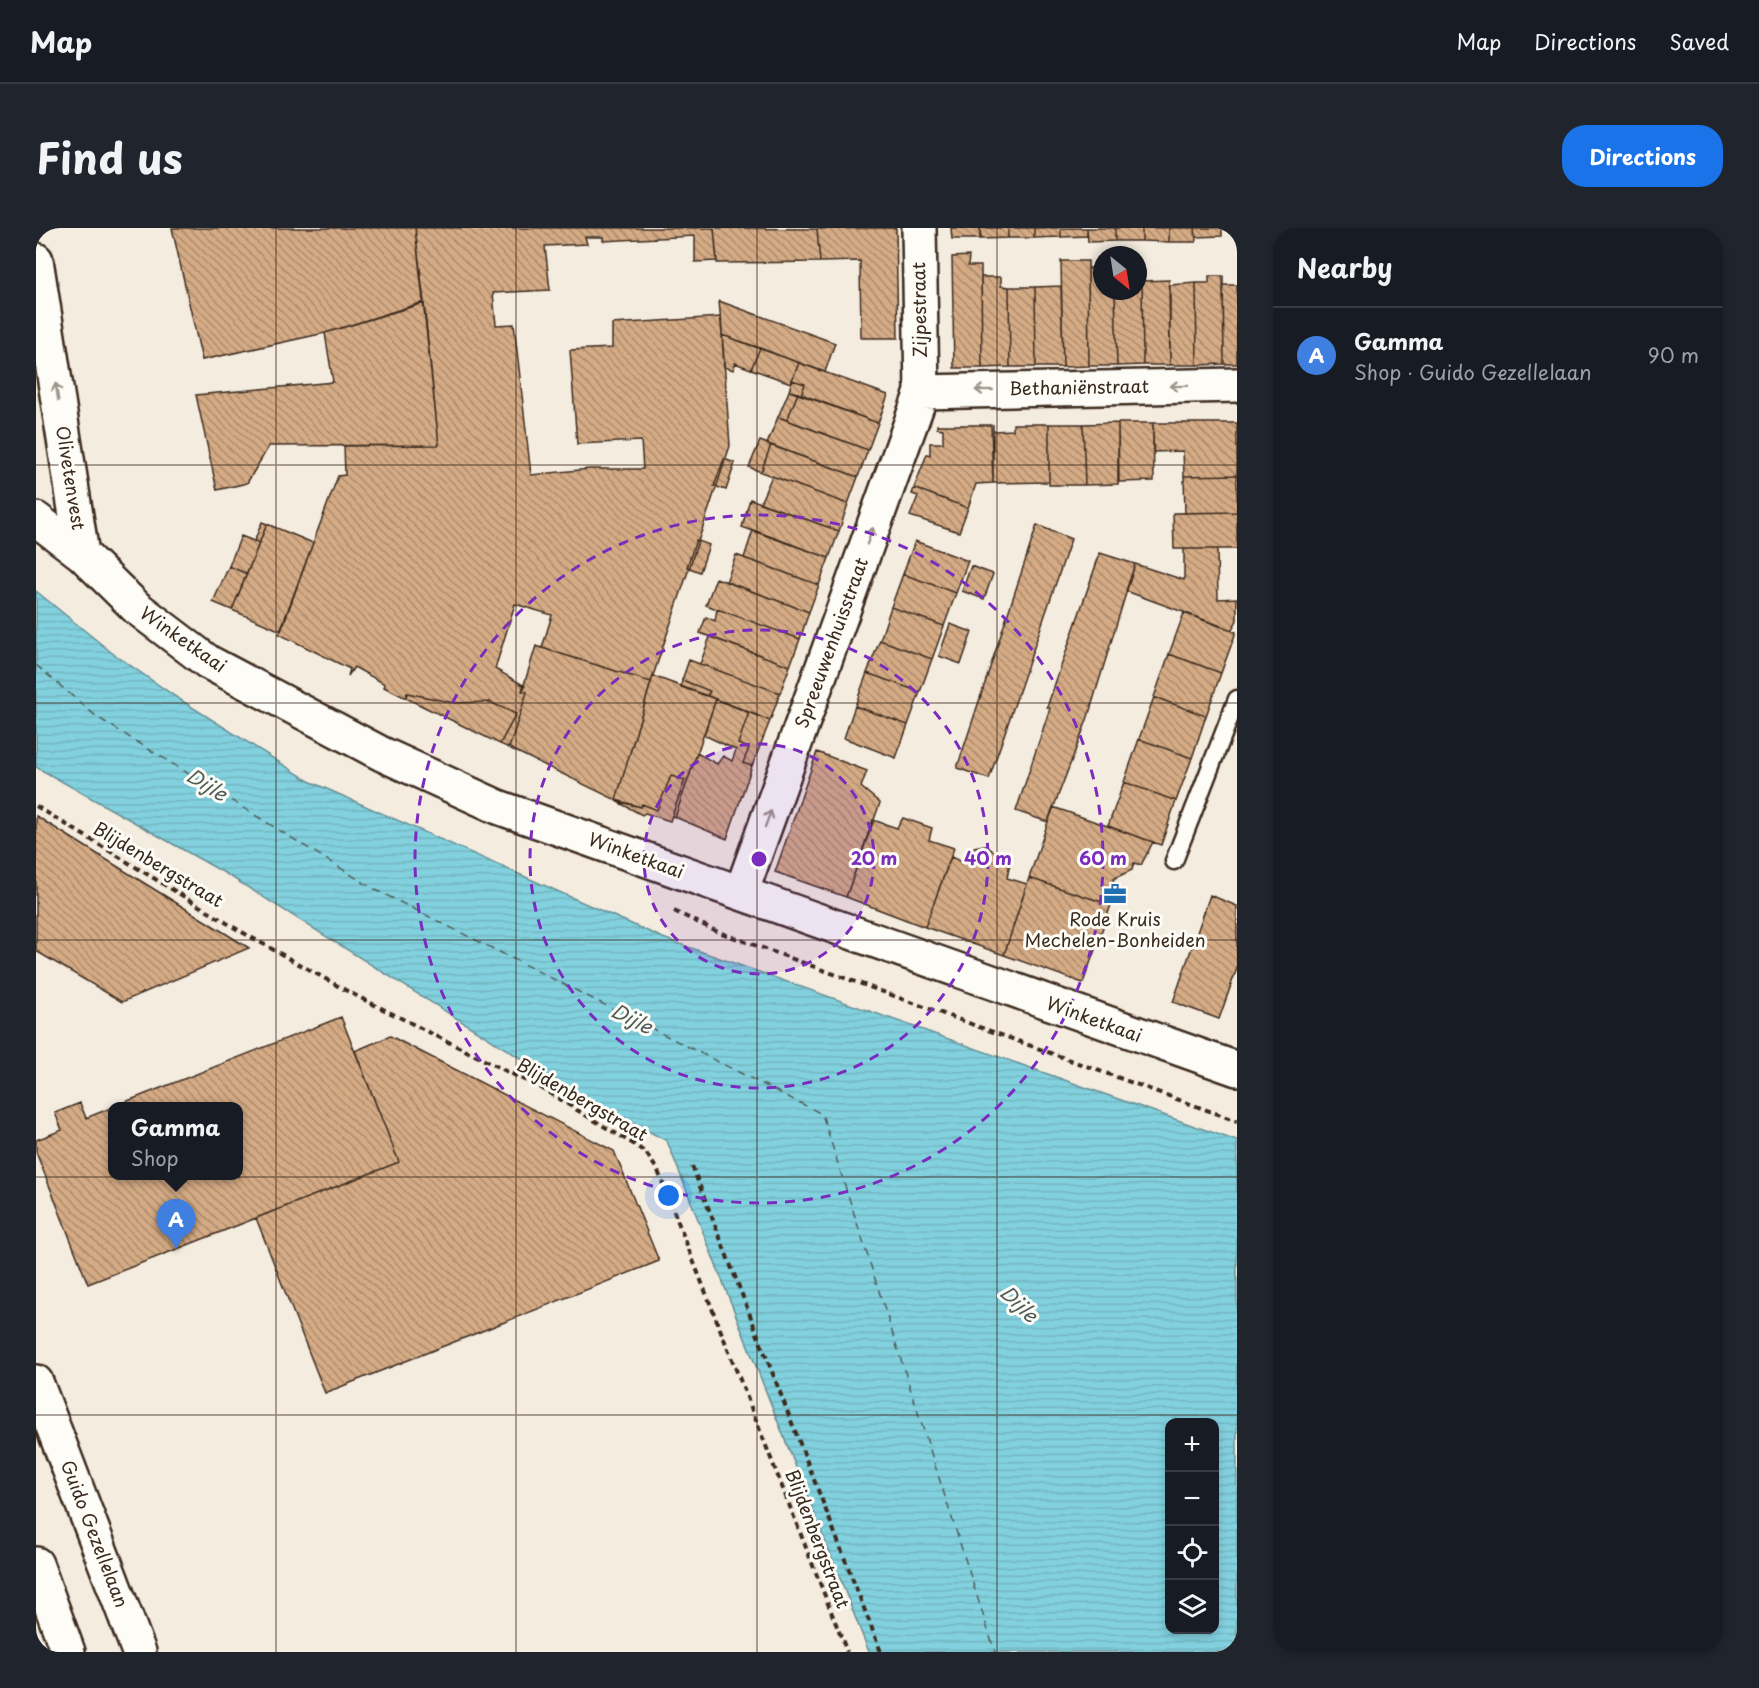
<!DOCTYPE html>
<html lang="en">
<head>
<meta charset="utf-8">
<style>
  body { margin:0; font-family:"Playpen Sans",sans-serif; background:#20242c; color:#f1f3f6 }
  .controls { position:absolute; right:18px; bottom:18px; display:grid; overflow:hidden; border-radius:12px; box-shadow:0 3px 9px #0003 }
  .controls button { width:54px; height:54px; display:grid; place-items:center; padding:0; border:0; border-bottom:2px solid #363941; background:#171b24; color:#f1f3f6; font:30px sans-serif }
  .compass { position:absolute; left:1057px; top:18px; width:54px; height:54px; border-radius:50%; background:#171b24; box-shadow:0 3px 9px #0003; rotate:150deg }
  .you { position:absolute; left:633px; top:968px; width:21px; height:21px; margin:-15px; border:4px solid #fff; border-radius:50%; background:#1a73e8; box-shadow:0 0 0 9px #1a73e833 }
  .badge { display:grid; place-items:center; width:39px; height:39px; border-radius:50%; background:#1a73e8; color:#fff; font-size:20px; font-weight:700 }
  .pin { position:absolute; translate:-50% -50px; filter:drop-shadow(0 2px 3px #0008) }
  .pin::after { content:''; position:absolute; top:32px; width:21px; height:18px; background:inherit; clip-path:polygon(0 0,100% 0,50% 100%) }
  .popup { position:absolute; left:72px; top:874px; width:135px; height:78px; box-sizing:border-box; display:grid; place-content:center; border-radius:12px; background:#171b24; filter:drop-shadow(0 2px 4px #0005); font-size:20px; white-space:nowrap; color:#9ea1a6 }
  .popup b { font-size:22px; color:#f1f3f6 }
  .popup::after { content:''; position:absolute; left:50%; top:100%; margin-left:-12px; border:12px solid transparent; border-top-color:#171b24 }
  .list { margin:0; padding:0; list-style:none }
  h2 { display:flex; justify-content:space-between; align-items:center; height:78px; margin:0; padding:0 24px; font-size:26px }
  h2 small { font-size:20px; font-weight:400; color:#9ea1a6 }
  .list li { display:grid; grid-template-columns:39px 1fr auto; gap:18px; align-items:center; box-sizing:border-box; height:96px; padding:0 24px; border-top:2px solid #363941 }
  .list b { display:block; font-size:22px; white-space:nowrap }
  .list p { margin:0; font-size:20px; white-space:nowrap; color:#9ea1a6 }
  .list em { font-size:20px; font-style:normal; color:#9ea1a6 }
  .icon { flex:none; width:33px; height:33px; fill:none; stroke:currentColor; stroke-width:2; stroke-linecap:round; stroke-linejoin:round }
  .map { position:relative; flex:none; width:1201px; height:1424px; overflow:hidden; border-radius:24px }
  header { display:flex; align-items:center; gap:36px; box-sizing:border-box; height:84px; padding:0 30px; background:#171b24; border-bottom:2px solid #363941 }
  header strong { font-size:28px }
  nav { display:flex; gap:33px; margin-inline-start:auto; font-size:21px }
  .intro { display:flex; align-items:center; justify-content:space-between; box-sizing:border-box; height:144px; padding:0 36px }
  h1 { margin:0; font-size:42px }
  .button { padding:15px 27px; border-radius:24px; background:#1a73e8; color:#fff; font-size:21px; font-weight:700 }
  main { display:flex; gap:36px; padding:0 36px }
  aside { flex:1; background:#171b24; border-radius:24px; box-shadow:0 3px 9px #0003 }
  .map>svg:first-child { display:block }
  .water { fill:url(#water-rules); stroke:#668e92; stroke-width:1.5; fill-rule:evenodd }
  .lines { fill:none; stroke-linecap:round; stroke-linejoin:round }
  .ferry { stroke:#505c58; stroke-width:1.5; stroke-dasharray:8 6; stroke-linecap:butt }
  .building { fill:url(#building-back-hatch); stroke:#3b2a1e; stroke-width:1.5 }
  .service-casing { stroke:#3b2a1e; stroke-width:21 }
  .minor-casing { stroke:#3b2a1e; stroke-width:38 }
  .primary-casing { stroke:#3b2a1e; stroke-width:38 }
  .path { stroke:#3b2a1e; stroke-width:4; stroke-dasharray:6 4.5; stroke-linecap:butt }
  .service { stroke:#fdfcf7; stroke-width:16 }
  .minor { stroke:#fdfcf7; stroke-width:33 }
  .primary { stroke:#fdfcf7; stroke-width:33 }
  .oneway { stroke:#9c938a }
  .grid { fill:none; stroke:#3b2a1e; stroke-width:1.5; stroke-opacity:0.55 }
  .ring { fill:none; stroke:#7b2cbf; stroke-width:3; stroke-dasharray:10 8 }
  .labels { text-anchor:middle; stroke-width:6; stroke-linejoin:round; paint-order:stroke }
  .street-label { font-size:18px; fill:#3b2a1e; stroke:#fdfcf7 }
  .poi-label { font-size:18px; fill:#3b2a1e; stroke:#fdfcf7 }
  .water-label { font-size:20px; font-style:italic; fill:#505c58; stroke:#fdfcf7 }
  .centre { fill:#7b2cbf; stroke:#fdfcf7; stroke-width:3 }
  .ring-label { font-size:18px; text-anchor:middle; font-weight:bold; fill:#7b2cbf; stroke:#fdfcf7; stroke-width:6; stroke-linejoin:round; paint-order:stroke }
</style>
</head>
<body>
<header>
<strong>Map</strong>
<nav><a>Map</a><a>Directions</a><a>Saved</a></nav>
</header>
<div class="intro"><h1>Find us</h1><a class="button">Directions</a></div>
<main>
<div class="map">
<svg width="1201" height="1424" viewBox="0 0 1201 1424">
  <defs>
    <pattern id="water-rules" width="6" height="5" patternUnits="userSpaceOnUse" patternTransform="scale(1.5)"><rect width="6" height="5" fill="#82d1df"/><path d="M0 2.5h6" fill="none" stroke="#71b4bf"/></pattern>
    <pattern id="building-back-hatch" width="6" height="6" patternUnits="userSpaceOnUse" patternTransform="scale(1.5)"><rect width="6" height="6" fill="#d4ab85"/><path d="M-1 5l2 2M0 0l6 6M5-1l2 2" fill="none" stroke="#ad8b6c"/></pattern>
  </defs>
  <rect width="100%" height="100%" fill="#f5ece0"/>
  <filter id="ink" filterUnits="userSpaceOnUse"><feTurbulence type="fractalNoise" baseFrequency=".0167" numOctaves="2"/><feDisplacementMap in="SourceGraphic" scale="12" xChannelSelector="R" yChannelSelector="G"/><feConvolveMatrix kernelMatrix="1 2 1 2 8 2 1 2 1" color-interpolation-filters="sRGB"/></filter>
  <g filter="url(#ink)">
    <!-- water -->
    <path class="water" d="M 0,363 L 75,424 L 140,469 L 273,553 L 627,710 L 1201,913 L 1201,1424 L 833,1424 L 631,913 L 535,862 L 192,647 L 0,539 ZM 1134,1194 L 1178,1194 L 1178,1402 L 1134,1402 Z"/>
    <g class="lines">
      <!-- ferry -->
      <path class="ferry" d="M 0,437 L 61,489 L 338,661 L 786,886 L 959,1424"/>
    </g>
    <!-- building -->
    <path class="building" d="M 136,0 L 379,0 L 388,74 L 289,105 L 166,132 Z
      M 379,0 L 678,0 L 681,33 L 659,34 L 659,8 L 567,13 L 567,9 L 549,9 L 551,16 L 509,18 L 514,62 L 457,65 L 460,97 L 478,96 L 495,247 L 553,241 L 607,241 L 605,213 L 541,216 L 534,122 L 576,120 L 576,96 L 685,89 L 694,218 L 615,454 L 506,420 L 516,387 L 479,376 L 459,441 L 489,458 L 486,463 L 491,464 L 473,520 L 464,516 L 480,486 L 454,474 L 453,476 L 453,474 L 418,475 L 371,465 L 370,470 L 348,459 L 349,456 L 318,439 L 312,448 L 314,441 L 243,406 L 302,248 L 309,247 L 308,218 L 403,217 Z
      M 678,0 L 781,1 L 784,34 L 681,35 Z
      M 860,0 L 862,110 L 825,110 L 824,33 L 784,34 L 781,1 Z
      M 915,0 L 944,0 L 944,11 L 916,11 Z
      M 944,0 L 972,0 L 972,10 L 945,11 Z
      M 972,0 L 998,0 L 998,10 L 972,10 Z
      M 998,0 L 1025,0 L 1025,9 L 998,10 Z
      M 1025,0 L 1051,0 L 1051,8 L 1025,9 Z
      M 1051,0 L 1079,0 L 1079,13 L 1052,14 Z
      M 1079,0 L 1106,0 L 1106,13 L 1079,13 Z
      M 1106,0 L 1133,0 L 1133,14 L 1106,13 Z
      M 1133,0 L 1159,0 L 1160,14 L 1133,14 Z
      M 1159,0 L 1186,0 L 1186,8 L 1160,9 Z
      M 933,28 L 932,38 L 945,38 L 946,140 L 918,140 L 916,29 Z
      M 1025,33 L 1052,33 L 1053,138 L 1027,139 Z
      M 1052,40 L 1066,40 L 1066,63 L 1079,63 L 1081,138 L 1053,138 Z
      M 1102,48 L 1106,48 L 1106,53 L 1107,137 L 1081,138 L 1079,63 L 1102,63 Z
      M 1173,48 L 1187,48 L 1188,136 L 1161,137 L 1160,55 L 1173,55 Z
      M 945,49 L 965,49 L 965,58 L 973,59 L 974,139 L 946,140 Z
      M 1133,52 L 1134,137 L 1107,137 L 1106,53 Z
      M 1160,55 L 1161,137 L 1134,137 L 1134,57 Z
      M 1187,57 L 1201,57 L 1201,136 L 1188,136 Z
      M 1025,58 L 1027,139 L 1000,139 L 999,59 Z
      M 973,59 L 999,59 L 1000,139 L 974,139 Z
      M 683,73 L 799,115 L 789,144 L 686,107 Z
      M 388,75 L 403,217 L 233,218 L 211,255 L 181,262 L 160,167 L 297,154 L 289,105 Z
      M 686,107 L 724,120 L 715,141 L 699,135 L 698,142 L 688,139 Z
      M 724,120 L 763,135 L 755,155 L 715,141 Z
      M 763,135 L 852,167 L 842,195 L 765,167 L 769,156 L 756,152 Z
      M 756,152 L 769,156 L 765,167 L 753,163 Z
      M 753,163 L 762,165 L 751,192 L 742,189 Z
      M 762,165 L 842,195 L 832,222 L 751,192 Z
      M 742,189 L 832,222 L 822,249 L 731,216 Z
      M 1082,195 L 1117,195 L 1118,253 L 1083,254 Z
      M 1082,195 L 1082,256 L 1049,257 L 1047,196 Z
      M 1117,195 L 1201,195 L 1201,247 L 1148,248 L 1147,223 L 1117,224 Z
      M 957,196 L 957,203 L 977,202 L 977,196 L 1013,196 L 1013,254 L 957,255 Z
      M 1013,196 L 1047,196 L 1049,257 L 1013,257 Z
      M 901,197 L 955,197 L 957,255 L 940,256 L 932,280 L 878,260 L 891,226 L 894,227 L 894,215 L 907,215 L 907,201 L 901,200 Z
      M 724,213 L 735,217 L 725,244 L 713,239 Z
      M 735,217 L 822,249 L 812,276 L 725,244 Z
      M 688,231 L 699,235 L 690,262 L 678,258 Z
      M 1201,247 L 1201,284 L 1149,285 L 1148,248 Z
      M 736,248 L 812,276 L 803,303 L 724,275 Z
      M 878,260 L 932,280 L 923,304 L 874,288 L 882,268 L 876,266 Z
      M 714,271 L 803,303 L 793,330 L 706,299 Z
      M 1201,284 L 1201,321 L 1138,321 L 1137,285 Z
      M 226,294 L 231,296 L 223,315 L 218,314 Z
      M 231,296 L 277,315 L 245,403 L 196,382 Z
      M 1001,297 L 1035,311 L 953,551 L 921,540 Z
      M 717,302 L 793,330 L 783,357 L 708,330 Z
      M 205,308 L 223,315 L 211,346 L 193,338 Z
      M 660,312 L 673,317 L 664,344 L 651,339 Z
      M 879,313 L 932,333 L 920,365 L 867,346 Z
      M 1148,321 L 1181,321 L 1182,371 L 1201,370 L 1201,392 L 1196,402 L 1090,363 L 1099,336 L 1148,352 Z
      M 1064,325 L 1099,336 L 1051,492 L 1012,594 L 980,583 L 1014,480 L 1011,479 Z
      M 700,327 L 783,357 L 773,384 L 690,354 Z
      M 193,338 L 211,346 L 196,382 L 177,374 Z
      M 935,338 L 957,346 L 948,371 L 926,363 Z
      M 867,346 L 920,365 L 908,398 L 855,379 Z
      M 680,350 L 773,384 L 764,411 L 670,377 Z
      M 855,379 L 908,398 L 896,431 L 844,412 Z
      M 681,381 L 764,411 L 754,438 L 664,405 L 670,389 L 679,393 Z
      M 1148,385 L 1200,404 L 1185,445 L 1133,426 Z
      M 914,396 L 936,404 L 925,436 L 903,428 Z
      M 674,409 L 754,438 L 744,465 L 664,436 Z
      M 844,412 L 896,431 L 884,464 L 831,445 Z
      M 500,418 L 615,454 L 580,572 L 473,520 L 491,464 L 486,463 Z
      M 1133,426 L 1185,445 L 1170,488 L 1118,469 Z
      M 653,432 L 744,465 L 734,493 L 671,468 L 674,463 L 646,452 Z
      M 831,445 L 884,464 L 872,497 L 819,478 Z
      M 617,448 L 680,471 L 639,589 L 636,588 L 649,552 L 635,548 L 621,582 L 606,576 L 605,579 L 580,572 Z
      M 646,452 L 674,463 L 671,468 L 645,459 Z
      M 371,465 L 418,475 L 453,474 L 453,476 L 454,474 L 480,486 L 464,516 L 370,470 Z
      M 1118,469 L 1170,488 L 1156,530 L 1103,511 Z
      M 680,471 L 713,484 L 702,516 L 713,520 L 707,535 L 716,538 L 691,611 L 639,589 L 661,525 L 681,536 L 687,528 L 696,533 L 700,522 L 668,507 Z
      M 819,478 L 872,497 L 860,530 L 808,510 Z
      M 713,484 L 734,493 L 716,538 L 707,535 L 713,520 L 702,516 Z
      M 1103,511 L 1156,530 L 1140,573 L 1088,554 Z
      M 781,524 L 831,543 L 825,559 L 844,575 L 810,669 L 739,644 Z
      M 635,548 L 649,552 L 634,593 L 609,585 L 606,587 L 580,573 L 605,579 L 606,576 L 621,582 Z
      M 1088,554 L 1140,573 L 1125,617 L 1072,598 Z
      M 1017,579 L 1117,614 L 1105,637 L 1098,635 L 1096,642 L 1077,651 L 1085,670 L 1077,671 L 1075,677 L 993,650 Z
      M 0,588 L 213,720 L 86,774 L 0,723 Z
      M 867,590 L 896,600 L 893,612 L 918,620 L 889,699 L 810,669 L 837,592 L 861,600 Z
      M 949,617 L 974,635 L 971,650 L 991,656 L 968,727 L 889,699 L 915,629 L 928,634 L 938,619 Z
      M 993,650 L 1075,677 L 1047,755 L 968,727 Z
      M 1174,667 L 1201,678 L 1201,740 L 1183,791 L 1137,774 Z
      M 305,789 L 363,934 L 52,1056 L 0,924 L 0,912 L 26,902 L 19,885 L 44,875 L 50,890 L 77,879 L 77,948 L 203,948 L 203,878 L 79,878 Z
      M 354,808 L 578,923 L 623,1033 L 289,1165 L 220,990 L 363,934 L 319,823 Z"/>
    <g class="lines">
      <!-- service casing -->
      <g class="service-casing">
        <path id="service" d="M 1138,633 L 1201,471"/>
      </g>
      <!-- minor casing -->
      <g class="minor-casing">
        <path id="minor" d="M 0,32 L 46,326
          M 886,164 L 1201,157
          M 0,291 L 46,326 L 101,380 L 172,434 L 346,526 L 462,579 L 1201,841
          M 705,665 L 886,164 L 883,0
          M 0,1154 L 103,1424"/>
      </g>
      <!-- primary casing -->
      <g class="primary-casing">
        <path id="primary" d="M 0,1336 L 32,1424"/>
      </g>
      <!-- path -->
      <path class="path" d="M 0,578 L 204,703 L 311,763 L 508,862 L 599,917 L 610,925 L 622,943 L 811,1424
        M 638,683 L 680,703 L 1201,893
        M 656,938 L 845,1424"/>
      <!-- service -->
      <use href="#service" class="service"/>
      <!-- minor -->
      <use href="#minor" class="minor"/>
      <!-- primary -->
      <use href="#primary" class="primary"/>
    </g>
    <!-- one-way arrows -->
    <defs><path id="oneway-shaft" d="M-6 0H5M1.5-3L5.5 0L1.5 3" fill="none" stroke-width="1.6" stroke-linecap="round" stroke-linejoin="round" transform="scale(1.5)"/></defs>
    <g class="oneway">
      <use href="#oneway-shaft" transform="translate(1143 158) rotate(179)"/>
      <use href="#oneway-shaft" transform="translate(948 162) rotate(179)"/>
      <use href="#oneway-shaft" transform="translate(21 164) rotate(-99)"/>
      <use href="#oneway-shaft" transform="translate(834 308) rotate(-70)"/>
      <use href="#oneway-shaft" transform="translate(732 591) rotate(-70)"/>
    </g>
  </g>
  <!-- grid -->
  <path class="grid" d="M 240,0 L 240,1424M 480,0 L 480,1424M 721,0 L 721,1424M 961,0 L 961,1424M 0,237 L 1201,237M 0,475 L 1201,475M 0,712 L 1201,712M 0,949 L 1201,949M 0,1187 L 1201,1187"/>
  <!-- distance rings -->
  <circle cx="723" cy="631" r="115" fill="#7b2cbf" fill-opacity=".12"/>
  <g class="ring">
    <circle cx="723" cy="631" r="115"/>
    <circle cx="723" cy="631" r="229"/>
    <circle cx="723" cy="631" r="344"/>
  </g>
  <!-- icons -->
  <defs>
    <g id="office-bare" transform="scale(1.8)"><path d="M-6-3h4V-5.5h4V-3h4V5H-6ZM-1-4.5V-3h2v-1.5ZM-6 0V1H6V0Z" fill="#1f6fb2" stroke="#fdfcf7" stroke-width="2.5" paint-order="stroke"/></g>
  </defs>
  <g fill-rule="evenodd">
    <use href="#office-bare" x="1079" y="666"/>
  </g>
  <g class="labels">
    <!-- street labels -->
    <g class="street-label">
      <text transform="translate(884 82) rotate(-91)" y="6">Zijpestraat</text>
      <text transform="translate(1043 160) rotate(-1)" y="6">Bethaniënstraat</text>
      <text transform="translate(34 250) rotate(81)" y="6">Olivetenvest</text>
      <text transform="translate(147 412) rotate(35)" y="6">Winketkaai</text>
      <text transform="translate(796 415) rotate(-70)" y="6">Spreeuwenhuisstraat</text>
      <text transform="translate(600 628) rotate(20)" y="6">Winketkaai</text>
      <text transform="translate(122 637) rotate(31)" y="6">Blijdenbergstraat</text>
      <text transform="translate(1058 792) rotate(20)" y="6">Winketkaai</text>
      <text transform="translate(546 872) rotate(30)" y="6">Blijdenbergstraat</text>
      <text transform="translate(58 1306) rotate(69)" y="6">Guido Gezellelaan</text>
      <text transform="translate(781 1311) rotate(69)" y="6">Blijdenbergstraat</text>
    </g>
    <!-- poi labels -->
    <g class="poi-label">
      <text x="1079" y="698">Rode Kruis<tspan x="1079" dy="21">Mechelen-Bonheiden</tspan></text>
    </g>
    <!-- water labels -->
    <g class="water-label">
      <text transform="translate(171 557) rotate(32)" y="7">Dijle</text>
      <text transform="translate(596 791) rotate(27)" y="7">Dijle</text>
      <text transform="translate(983 1076) rotate(44)" y="7">Dijle</text>
    </g>
  </g>
  <circle cx="723" cy="631" r="9" class="centre"/>
  <g class="ring-label">
    <text x="838" y="637">20 m</text>
    <text x="952" y="637">40 m</text>
    <text x="1067" y="637">60 m</text>
  </g>
</svg>
<div class="controls">
<button>+</button>
<button>−</button>
<button><svg class="icon" aria-label="locate" viewBox="0 0 24 24"><circle cx="12" cy="12" r="6"/><path d="M12 2v4M12 18v4M2 12h4M18 12h4"/></svg></button>
<button><svg class="icon" aria-label="layers" viewBox="0 0 24 24"><path d="M12 4l9 5-9 5-9-5zM3 14l9 5 9-5"/></svg></button>
</div>
<svg class="compass" viewBox="-18 -18 36 36"><path d="M0-13l5 13h-10z" fill="#e53935"/><path d="M0 13l5-13h-10z" fill="#9ea1a6"/></svg>
<div class="you"></div>
<div class="pin badge" style="left:140px;top:1021px;background:#3f7fe0">A</div>
<div class="popup"><b>Gamma</b>Shop</div>
</div>
<aside>
<h2>Nearby<small></small></h2>
<ul class="list">
<li><span class="badge" style="background:#3f7fe0">A</span><div><b>Gamma</b><p>Shop · Guido Gezellelaan</p></div><em>90 m</em></li>
</ul>
</aside>
</main>
</body>
</html>
